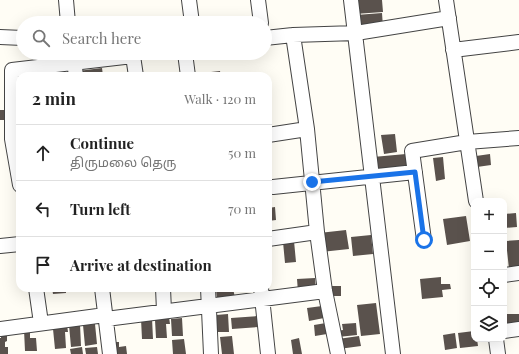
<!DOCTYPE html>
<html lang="en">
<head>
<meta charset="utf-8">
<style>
  body { margin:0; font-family:"Playfair Display","Noto Sans Tamil",serif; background:#f6f6f6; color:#222 }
  .controls { position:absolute; right:12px; bottom:12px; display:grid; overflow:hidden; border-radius:8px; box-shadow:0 4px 16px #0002 }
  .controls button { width:36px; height:36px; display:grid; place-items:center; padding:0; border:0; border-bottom:1px solid #e0e0e0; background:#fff; color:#222; font:20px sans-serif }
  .stop { position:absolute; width:12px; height:12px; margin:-9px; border:3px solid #1a73e8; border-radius:50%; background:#fff }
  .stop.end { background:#1a73e8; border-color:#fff; box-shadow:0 1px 4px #0008 }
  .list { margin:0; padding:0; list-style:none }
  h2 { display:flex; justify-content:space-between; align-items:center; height:52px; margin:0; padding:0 16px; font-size:17px }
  h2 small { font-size:13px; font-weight:400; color:#767676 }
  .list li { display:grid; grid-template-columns:26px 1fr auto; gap:12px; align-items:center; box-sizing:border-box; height:56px; padding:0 16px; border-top:1px solid #e0e0e0 }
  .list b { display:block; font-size:15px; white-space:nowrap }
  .list p { margin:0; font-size:13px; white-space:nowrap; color:#767676 }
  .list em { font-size:13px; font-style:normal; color:#767676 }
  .icon { flex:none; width:22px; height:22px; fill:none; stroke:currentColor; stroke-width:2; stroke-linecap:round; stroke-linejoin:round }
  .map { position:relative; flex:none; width:519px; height:354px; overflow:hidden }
  .search { position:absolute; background:#fff; box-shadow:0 4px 16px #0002; left:16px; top:16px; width:256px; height:44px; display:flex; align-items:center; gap:10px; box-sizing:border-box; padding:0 14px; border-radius:22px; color:#767676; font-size:15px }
  .panel { position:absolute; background:#fff; box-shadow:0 4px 16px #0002; left:16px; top:72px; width:256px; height:220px; border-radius:12px }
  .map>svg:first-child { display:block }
  .building { fill:#5a524d }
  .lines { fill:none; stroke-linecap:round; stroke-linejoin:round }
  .minor-casing { stroke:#444; stroke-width:16 }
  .minor { stroke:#fff; stroke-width:14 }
  .route { stroke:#1a73e8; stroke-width:5 }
</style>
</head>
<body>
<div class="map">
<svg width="519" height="354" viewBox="0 0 519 354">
  <rect width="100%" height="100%" fill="#fffdf5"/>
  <!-- building -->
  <path class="building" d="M 354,0 L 382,0 L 383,12 L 355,14 Z
    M 382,13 L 383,27 L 357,30 L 356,15 Z
    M 102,68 L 103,76 L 79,76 L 78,71 Z
    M 220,71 L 221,76 L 211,76 L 211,72 Z
    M 0,110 L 7,110 L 8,120 L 0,120 Z
    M 395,134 L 397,152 L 384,154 L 381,135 Z
    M 406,154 L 408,166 L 374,170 L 373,157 Z
    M 490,154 L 491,165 L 477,167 L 476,156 Z
    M 443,157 L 445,179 L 436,181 L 433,158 Z
    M 275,207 L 276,220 L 268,221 L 268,208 Z
    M 516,213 L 517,227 L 504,228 L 504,214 Z
    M 466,216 L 470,241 L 447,245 L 443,219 Z
    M 346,230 L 349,249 L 321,252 L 319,233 Z
    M 371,235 L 373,254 L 353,256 L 351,237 Z
    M 519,240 L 519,268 L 509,269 L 506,241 Z
    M 294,241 L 296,262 L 285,263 L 283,242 Z
    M 441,277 L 441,284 L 450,284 L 451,289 L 442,290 L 443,297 L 422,299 L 420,279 Z
    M 315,278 L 316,290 L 298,292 L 297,279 Z
    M 330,286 L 341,286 L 341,296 L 330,296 Z
    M 52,288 L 66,288 L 66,293 L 53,294 Z
    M 216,288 L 233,288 L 235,298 L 217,300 Z
    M 376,303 L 380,334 L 361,336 L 357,305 Z
    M 322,306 L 324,318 L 309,321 L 307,308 Z
    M 228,314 L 229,332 L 217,332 L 216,315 Z
    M 504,314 L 519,314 L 519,325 L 504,325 Z
    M 258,316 L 259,327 L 232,329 L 231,318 Z
    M 160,317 L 169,317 L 170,324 L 166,324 L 167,338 L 156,338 L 155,320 L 160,320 Z
    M 152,318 L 153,339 L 142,339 L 141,319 Z
    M 182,318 L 183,336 L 172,336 L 171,319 Z
    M 326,323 L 327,334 L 315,336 L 314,325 Z
    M 356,323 L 357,335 L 338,337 L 337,331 L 343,330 L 342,324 Z
    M 80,324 L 81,346 L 71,347 L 69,325 Z
    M 95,324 L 97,344 L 85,346 L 83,325 Z
    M 67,325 L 68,332 L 65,332 L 66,348 L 55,349 L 53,329 Z
    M 24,330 L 30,330 L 30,338 L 36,338 L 37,351 L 25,351 Z
    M 474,331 L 474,339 L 477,339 L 478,346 L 460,348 L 458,333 Z
    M 455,333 L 457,348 L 445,350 L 443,335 Z
    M 1,335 L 7,335 L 7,341 L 5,342 L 5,347 L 8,347 L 8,354 L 0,354 L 0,338 L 1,338 Z
    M 232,336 L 234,354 L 222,354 L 220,337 Z
    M 359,336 L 361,346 L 339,349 L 338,339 Z
    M 299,338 L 302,354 L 293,354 L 291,340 Z
    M 184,339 L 186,354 L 173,354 L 172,340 Z
    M 113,342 L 119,342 L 119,347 L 126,346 L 127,354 L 114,354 Z
    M 82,347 L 83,354 L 71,354 L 70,349 Z
    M 97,347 L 98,354 L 86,354 L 85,348 Z"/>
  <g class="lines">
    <!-- minor casing -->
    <g class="minor-casing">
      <path id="minor" d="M 66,0 L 68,23
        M 189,0 L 192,23
        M 258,0 L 261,23
        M 351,0 L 393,354
        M 446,0 L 476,201
        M 293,35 L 307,129
        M 0,37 L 23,38
        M 265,38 L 293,35 L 356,33 L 449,18
        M 453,50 L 519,42
        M 73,53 L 76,76
        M 185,53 L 188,76
        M 268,135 L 307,129 L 317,232 L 325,291 L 338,354
        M 20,185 L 12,139 L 12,70 L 133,56 L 136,76
        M 273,187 L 415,172
        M 268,239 L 317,232
        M 424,240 L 412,151 L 467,142 L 519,138
        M 0,246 L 20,244
        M 504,275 L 519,273
        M 36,288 L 41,323
        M 102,288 L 110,354
        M 163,288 L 164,311
        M 208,288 L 211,354
        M 261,288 L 268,354
        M 106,319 L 325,291
        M 0,329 L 105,315
        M 504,331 L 519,329
        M 496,339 L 498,354"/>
    </g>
    <!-- minor -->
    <use href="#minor" class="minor"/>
  </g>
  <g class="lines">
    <!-- route -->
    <path class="route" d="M 312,182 L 415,172 L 424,240"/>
  </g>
</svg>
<div class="controls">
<button>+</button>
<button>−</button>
<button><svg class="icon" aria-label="locate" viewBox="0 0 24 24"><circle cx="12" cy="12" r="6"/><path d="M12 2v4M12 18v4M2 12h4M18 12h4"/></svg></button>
<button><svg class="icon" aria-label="layers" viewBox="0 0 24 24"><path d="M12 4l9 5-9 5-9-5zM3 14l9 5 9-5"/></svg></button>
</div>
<div class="stop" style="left:424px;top:240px"></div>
<div class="stop end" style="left:312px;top:182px"></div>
<div class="search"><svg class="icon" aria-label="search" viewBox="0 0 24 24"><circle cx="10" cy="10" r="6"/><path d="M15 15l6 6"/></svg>Search here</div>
<section class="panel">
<h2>2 min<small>Walk · 120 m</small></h2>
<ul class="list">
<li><svg class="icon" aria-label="ahead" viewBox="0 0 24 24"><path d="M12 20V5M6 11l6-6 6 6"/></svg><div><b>Continue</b><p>திருமலை தெரு</p></div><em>50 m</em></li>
<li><svg class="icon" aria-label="left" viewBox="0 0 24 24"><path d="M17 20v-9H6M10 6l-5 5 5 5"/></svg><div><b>Turn left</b></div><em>70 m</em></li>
<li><svg class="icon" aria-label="arrive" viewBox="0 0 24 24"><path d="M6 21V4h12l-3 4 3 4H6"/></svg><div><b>Arrive at destination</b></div></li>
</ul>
</section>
</div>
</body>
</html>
